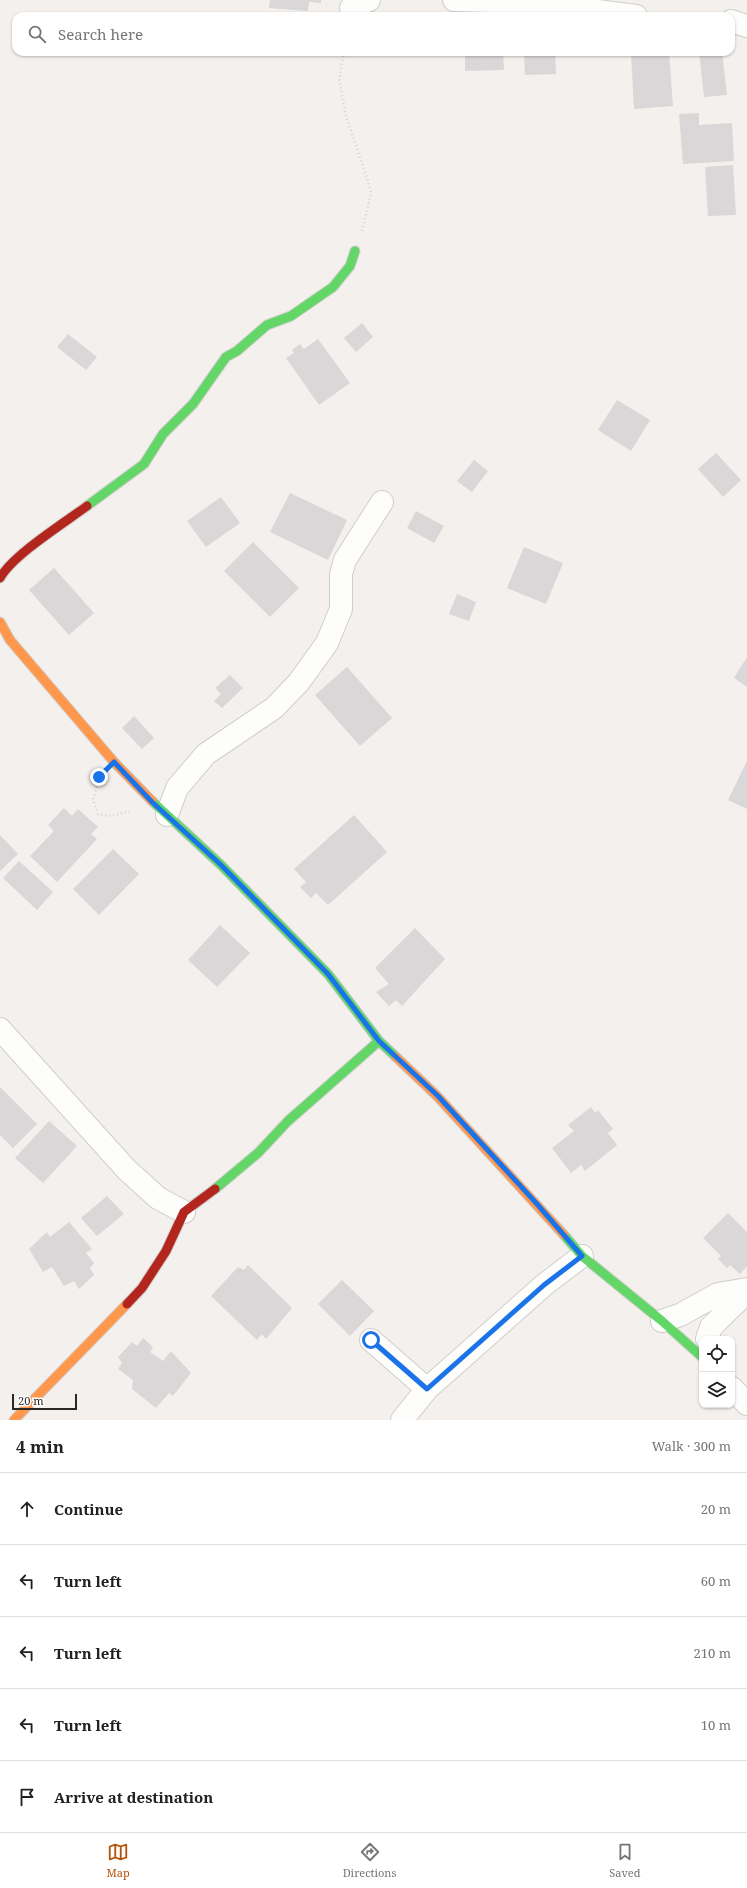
<!DOCTYPE html>
<html lang="en">
<head>
<meta charset="utf-8">
<style>
  body { margin:0; font-family:"Noto Serif",serif; background:#f2f2f2; color:#202124 }
  .controls { position:absolute; right:12px; bottom:12px; display:grid; overflow:hidden; border-radius:8px; box-shadow:0 1px 3px #0004 }
  .controls button { width:36px; height:36px; display:grid; place-items:center; padding:0; border:0; border-bottom:1px solid #e0e0e0; background:#fff; color:#202124; font:20px sans-serif }
  .scale { position:absolute; left:12px; bottom:10px; width:65px; box-sizing:border-box; padding-left:4px; border:2px solid #2a2825; border-top:0; font-size:11px; line-height:14px; white-space:nowrap; color:#2a2825; -webkit-text-stroke:3px #fff; paint-order:stroke }
  .stop { position:absolute; width:12px; height:12px; margin:-9px; border:3px solid #1a73e8; border-radius:50%; background:#fff }
  .stop.end { background:#1a73e8; border-color:#fff; box-shadow:0 1px 4px #0008 }
  .list { margin:0; padding:0; list-style:none }
  h2 { display:flex; justify-content:space-between; align-items:center; height:52px; margin:0; padding:0 16px; font-size:17px }
  h2 small { font-size:13px; font-weight:400; color:#757577 }
  .list li { display:grid; grid-template-columns:26px 1fr auto; gap:12px; align-items:center; box-sizing:border-box; height:72px; padding:0 16px; border-top:1px solid #e0e0e0 }
  .list b { display:block; font-size:15px; white-space:nowrap }
  .list em { font-size:13px; font-style:normal; color:#757577 }
  .icon { flex:none; width:22px; height:22px; fill:none; stroke:currentColor; stroke-width:2; stroke-linecap:round; stroke-linejoin:round }
  .map { position:relative; flex:none; width:747px; height:1420px; overflow:hidden }
  .search { position:absolute; background:#fff; box-shadow:0 1px 3px #0004; left:12px; right:12px; top:12px; height:44px; display:flex; align-items:center; gap:10px; box-sizing:border-box; padding:0 14px; border-radius:12px; color:#757577; font-size:15px }
  .sheet { height:412px; background:#fff }
  nav { display:flex; justify-content:space-around; align-items:center; box-sizing:border-box; height:56px; border-top:1px solid #e0e0e0; background:#fff; font-size:11px; color:#757577 }
  nav a { display:grid; justify-items:center; gap:2px }
  nav .on { color:#b45309 }
  .map>svg:first-child { display:block }
  .building { fill:#d9d7d7 }
  .lines { fill:none; stroke-linecap:round; stroke-linejoin:round }
  .street-casing { stroke:#d0cecb; stroke-width:24 }
  .fast-casing { stroke:#d0cecb; stroke-width:11 }
  .slow-casing { stroke:#d0cecb; stroke-width:11 }
  .jam-casing { stroke:#d0cecb; stroke-width:11 }
  .path { stroke:#d4d3d2; stroke-width:2.5; stroke-dasharray:1 3; stroke-linecap:butt }
  .street { stroke:#fdfdfc; stroke-width:22 }
  .fast { stroke:#63d668; stroke-width:9 }
  .slow { stroke:#ff974d; stroke-width:9 }
  .jam { stroke:#b3261e; stroke-width:9 }
  .route { stroke:#1a73e8; stroke-width:5 }
</style>
</head>
<body>
<div class="map">
<svg width="747" height="1420" viewBox="0 0 747 1420">
  <rect width="100%" height="100%" fill="#f3f0ed"/>
  <!-- building -->
  <path class="building" d="M 270,0 L 321,0 L 321,3 L 309,2 L 308,11 L 269,8 Z
    M 465,52 L 503,52 L 504,70 L 465,71 Z
    M 524,52 L 555,52 L 556,74 L 525,75 Z
    M 669,52 L 673,106 L 634,109 L 631,53 Z
    M 699,52 L 722,52 L 727,95 L 704,97 Z
    M 699,113 L 699,125 L 732,123 L 734,161 L 683,164 L 679,114 Z
    M 733,165 L 736,215 L 708,216 L 705,167 Z
    M 362,323 L 373,337 L 356,352 L 344,338 Z
    M 68,334 L 97,357 L 86,370 L 57,347 Z
    M 318,339 L 350,383 L 319,405 L 286,358 L 294,353 L 292,350 L 300,344 L 304,349 Z
    M 617,400 L 650,420 L 631,451 L 598,430 Z
    M 716,453 L 741,480 L 723,497 L 698,469 Z
    M 474,460 L 488,471 L 472,492 L 457,481 Z
    M 290,493 L 347,520 L 328,560 L 270,532 Z
    M 221,497 L 240,523 L 206,547 L 187,521 Z
    M 416,511 L 444,526 L 434,543 L 407,528 Z
    M 253,542 L 299,588 L 270,617 L 224,571 Z
    M 524,547 L 563,563 L 546,604 L 507,588 Z
    M 54,568 L 94,613 L 69,635 L 29,590 Z
    M 457,594 L 476,602 L 469,621 L 449,614 Z
    M 747,657 L 747,687 L 734,678 Z
    M 347,667 L 392,718 L 360,746 L 315,695 Z
    M 230,675 L 243,688 L 222,708 L 214,701 L 221,694 L 215,688 Z
    M 134,716 L 154,738 L 142,749 L 122,728 Z
    M 747,761 L 747,809 L 728,800 Z
    M 64,808 L 72,816 L 78,809 L 98,827 L 91,834 L 97,839 L 57,882 L 30,856 L 54,831 L 48,825 Z
    M 354,815 L 387,852 L 328,905 L 316,893 L 311,898 L 300,887 L 306,882 L 294,869 Z
    M 0,835 L 18,854 L 0,871 Z
    M 113,849 L 139,874 L 99,915 L 73,889 Z
    M 19,861 L 53,892 L 37,910 L 3,878 Z
    M 220,925 L 250,953 L 217,987 L 188,960 Z
    M 415,928 L 445,959 L 402,1006 L 396,1000 L 389,1006 L 376,992 L 389,984 L 375,968 Z
    M 0,1087 L 37,1124 L 13,1148 L 0,1135 Z
    M 591,1107 L 595,1113 L 598,1110 L 613,1129 L 608,1133 L 617,1145 L 585,1171 L 581,1165 L 571,1173 L 552,1148 L 574,1131 L 568,1125 Z
    M 49,1121 L 77,1146 L 43,1183 L 15,1158 Z
    M 107,1196 L 124,1214 L 97,1236 L 81,1218 Z
    M 728,1213 L 747,1232 L 747,1266 L 740,1274 L 730,1265 L 727,1268 L 718,1259 L 721,1256 L 703,1238 Z
    M 69,1222 L 92,1249 L 86,1253 L 94,1263 L 90,1268 L 94,1275 L 79,1289 L 74,1281 L 64,1286 L 52,1267 L 43,1272 L 29,1249 L 47,1232 L 50,1237 Z
    M 248,1265 L 292,1308 L 266,1339 L 262,1334 L 257,1340 L 211,1296 L 238,1267 L 244,1270 Z
    M 342,1280 L 374,1311 L 350,1336 L 318,1304 Z
    M 143,1338 L 153,1347 L 150,1352 L 163,1361 L 171,1351 L 191,1373 L 173,1396 L 169,1393 L 156,1408 L 132,1389 L 133,1380 L 118,1369 L 122,1363 L 118,1357 L 132,1342 L 137,1346 Z"/>
  <g class="lines">
    <!-- street casing -->
    <g class="street-casing">
      <path id="street" d="M 454,0 L 529,2 L 636,16
        M 351,8 L 369,0
        M 731,21 L 747,26
        M 167,815 L 177,788 L 206,754 L 274,708 L 299,682 L 327,643 L 341,609 L 341,574 L 345,560 L 382,502
        M 0,1029 L 127,1170 L 158,1198 L 184,1212
        M 662,1321 L 680,1315 L 718,1294 L 747,1289
        M 707,1339 L 711,1327 L 747,1292
        M 371,1340 L 427,1389
        M 732,1388 L 747,1404
        M 402,1420 L 427,1389 L 544,1285 L 582,1256"/>
    </g>
    <!-- fast casing -->
    <g class="fast-casing">
      <path id="fast" d="M 87,506 L 144,464 L 163,434 L 193,404 L 226,357 L 237,351 L 267,325 L 291,316 L 333,287 L 350,266 L 355,251
        M 152,801 L 220,864 L 328,974 L 379,1041 L 396,1057
        M 215,1189 L 258,1153 L 288,1121 L 379,1041
        M 564,1235 L 582,1256 L 662,1321 L 702,1357"/>
    </g>
    <!-- slow casing -->
    <g class="slow-casing">
      <path id="slow" d="M 0,622 L 10,640 L 114,762 L 152,801
        M 396,1057 L 437,1096 L 564,1235
        M 14,1420 L 127,1304"/>
    </g>
    <!-- jam casing -->
    <g class="jam-casing">
      <path id="jam" d="M 0,578 C 13,555 64,523 87,506
        M 127,1304 L 142,1288 L 166,1251 L 184,1212 L 215,1189"/>
    </g>
    <!-- path -->
    <path class="path" d="M 344,52 L 339,79 L 346,116 L 367,178 L 371,193 L 362,231
      M 99,779 L 93,800 L 98,814 L 111,816 L 131,811"/>
    <!-- street -->
    <use href="#street" class="street"/>
    <!-- fast -->
    <use href="#fast" class="fast"/>
    <!-- slow -->
    <use href="#slow" class="slow"/>
    <!-- jam -->
    <use href="#jam" class="jam"/>
  </g>
  <g class="lines">
    <!-- route -->
    <path class="route" d="M 99,777 L 114,762 L 152,802 L 220,864 L 328,974 L 379,1041 L 438,1096 L 537,1204 L 582,1256 L 544,1285 L 427,1389 L 371,1340"/>
  </g>
</svg>
<div class="controls">
<button><svg class="icon" aria-label="locate" viewBox="0 0 24 24"><circle cx="12" cy="12" r="6"/><path d="M12 2v4M12 18v4M2 12h4M18 12h4"/></svg></button>
<button><svg class="icon" aria-label="layers" viewBox="0 0 24 24"><path d="M12 4l9 5-9 5-9-5zM3 14l9 5 9-5"/></svg></button>
</div>
<div class="scale">20 m</div>
<div class="stop" style="left:371px;top:1340px"></div>
<div class="stop end" style="left:99px;top:777px"></div>
<div class="search"><svg class="icon" aria-label="search" viewBox="0 0 24 24"><circle cx="10" cy="10" r="6"/><path d="M15 15l6 6"/></svg>Search here</div>
</div>
<section class="sheet">
<h2>4 min<small>Walk · 300 m</small></h2>
<ul class="list">
<li><svg class="icon" aria-label="ahead" viewBox="0 0 24 24"><path d="M12 20V5M6 11l6-6 6 6"/></svg><div><b>Continue</b></div><em>20 m</em></li>
<li><svg class="icon" aria-label="left" viewBox="0 0 24 24"><path d="M17 20v-9H6M10 6l-5 5 5 5"/></svg><div><b>Turn left</b></div><em>60 m</em></li>
<li><svg class="icon" aria-label="left" viewBox="0 0 24 24"><path d="M17 20v-9H6M10 6l-5 5 5 5"/></svg><div><b>Turn left</b></div><em>210 m</em></li>
<li><svg class="icon" aria-label="left" viewBox="0 0 24 24"><path d="M17 20v-9H6M10 6l-5 5 5 5"/></svg><div><b>Turn left</b></div><em>10 m</em></li>
<li><svg class="icon" aria-label="arrive" viewBox="0 0 24 24"><path d="M6 21V4h12l-3 4 3 4H6"/></svg><div><b>Arrive at destination</b></div></li>
</ul>
</section>
<nav>
<a class="on"><svg class="icon" aria-label="map" viewBox="0 0 24 24"><path d="M3 6l6-2 6 2 6-2v14l-6 2-6-2-6 2zM9 4v14M15 6v14"/></svg>Map</a>
<a><svg class="icon" aria-label="directions" viewBox="0 0 24 24"><path d="M12 3l9 9-9 9-9-9zM9 14v-3h6M13 9l2 2-2 2"/></svg>Directions</a>
<a><svg class="icon" aria-label="saved" viewBox="0 0 24 24"><path d="M7 4h10v16l-5-4-5 4z"/></svg>Saved</a>
</nav>
</body>
</html>
